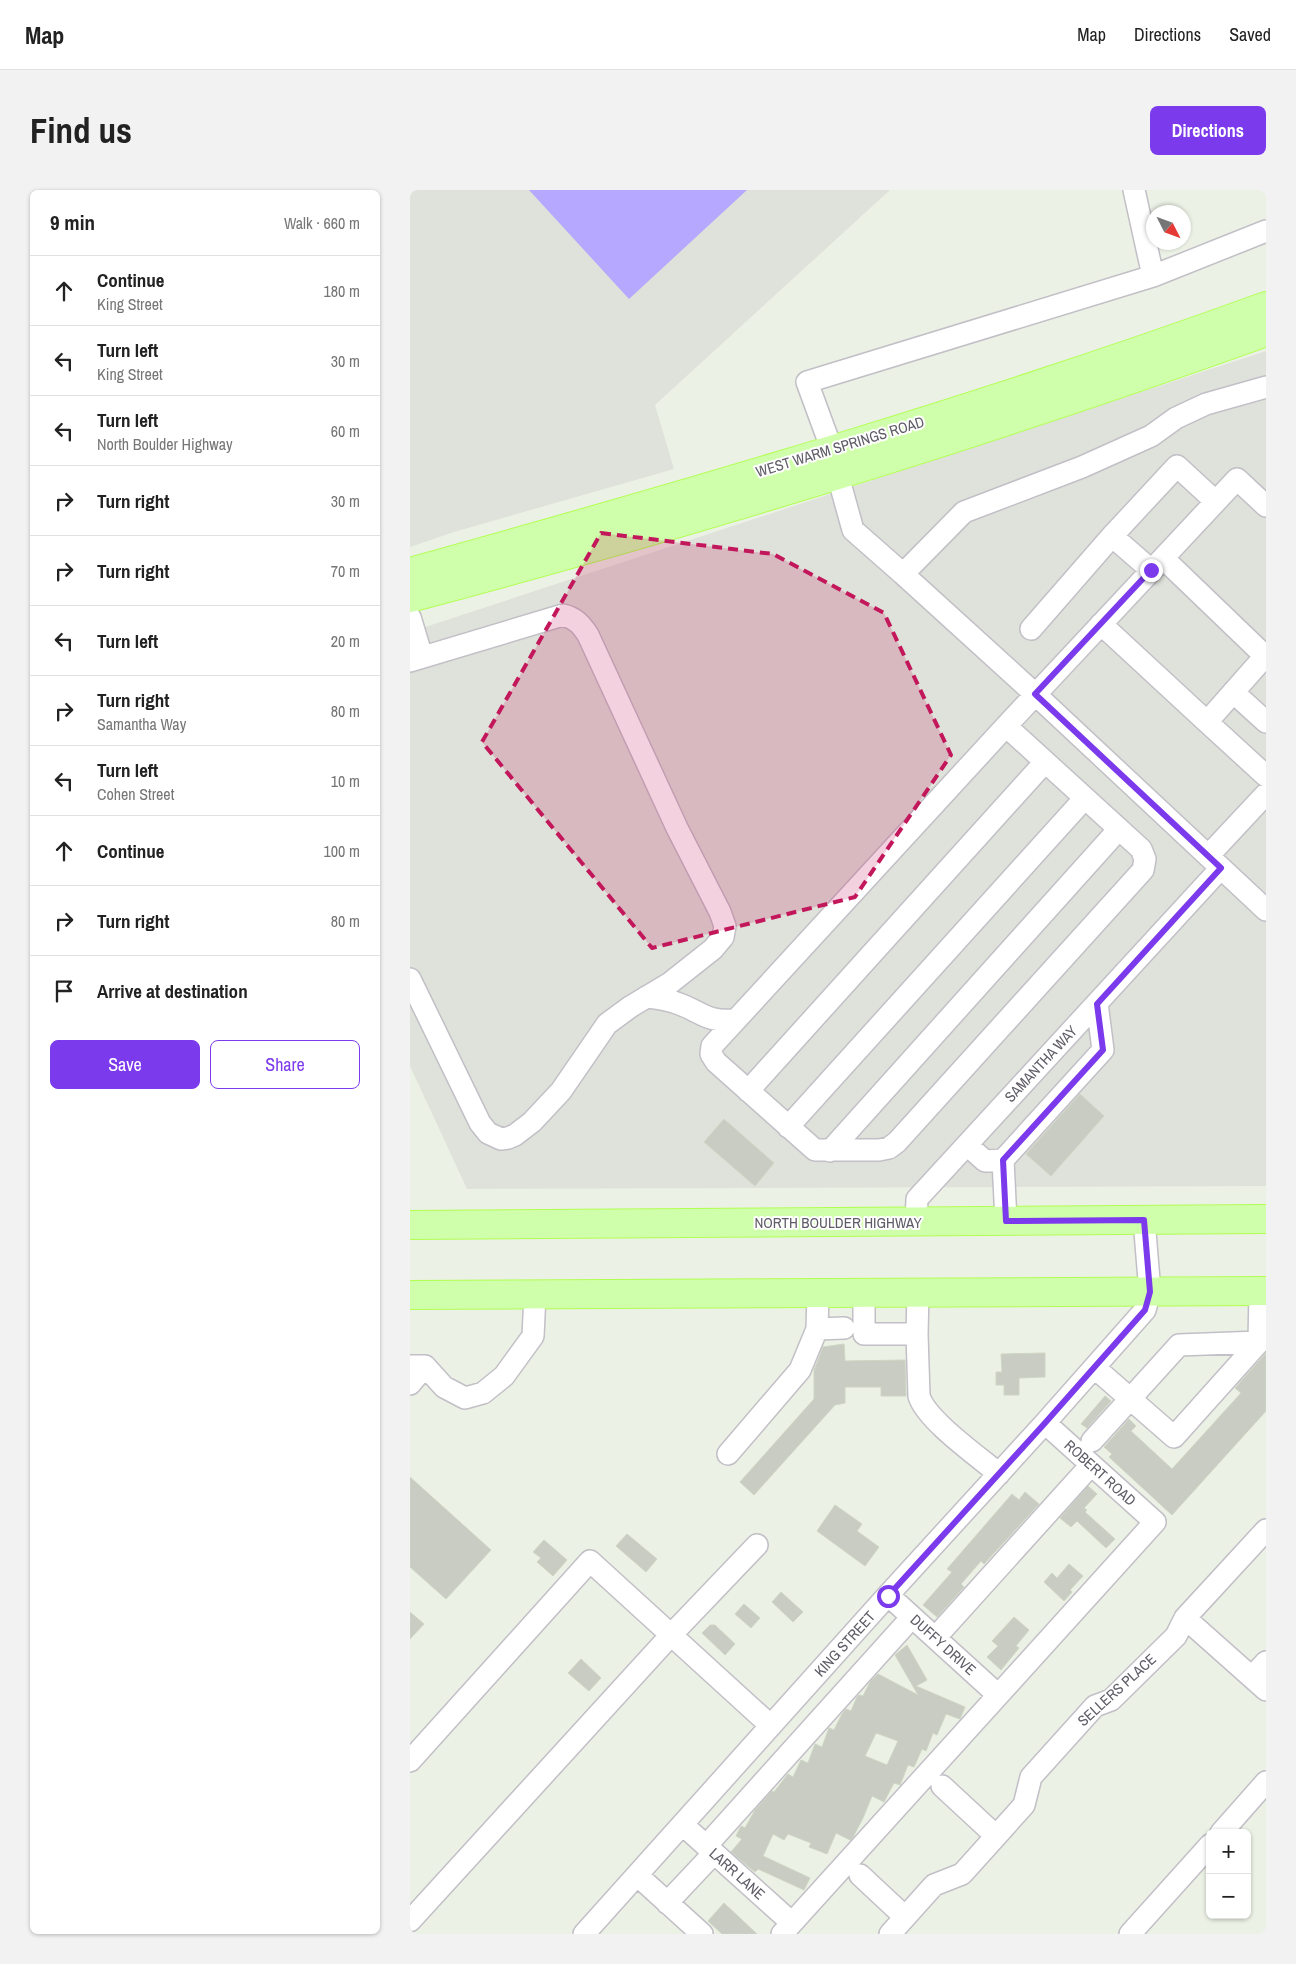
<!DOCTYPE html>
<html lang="en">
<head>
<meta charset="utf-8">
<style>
  body { margin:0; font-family:"Archivo Narrow",sans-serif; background:#f2f2f2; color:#222 }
  .controls { position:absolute; right:15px; bottom:15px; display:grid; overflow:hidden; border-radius:8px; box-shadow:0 1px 4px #0004 }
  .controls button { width:45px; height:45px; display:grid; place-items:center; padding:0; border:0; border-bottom:1px solid #e0e0e0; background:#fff; color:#222; font:25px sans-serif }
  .compass { position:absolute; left:736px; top:15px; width:45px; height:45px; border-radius:50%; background:#fff; box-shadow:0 1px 4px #0004; rotate:132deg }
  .stop { position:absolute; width:15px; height:15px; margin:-11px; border:4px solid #7c3aed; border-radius:50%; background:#fff }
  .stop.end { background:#7c3aed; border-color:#fff; box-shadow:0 1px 5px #0008 }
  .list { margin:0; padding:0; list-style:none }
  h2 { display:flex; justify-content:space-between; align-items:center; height:65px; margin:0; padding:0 20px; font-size:21px }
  h2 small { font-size:16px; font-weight:400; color:#767676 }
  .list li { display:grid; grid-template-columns:32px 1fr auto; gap:15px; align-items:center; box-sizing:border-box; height:70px; padding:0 20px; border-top:1px solid #e0e0e0 }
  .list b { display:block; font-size:19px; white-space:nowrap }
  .list p { margin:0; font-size:16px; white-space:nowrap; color:#767676 }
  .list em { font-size:16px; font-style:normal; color:#767676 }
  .actions { display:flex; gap:10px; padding:15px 20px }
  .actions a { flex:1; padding:11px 0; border:1px solid #7c3aed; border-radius:8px; text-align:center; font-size:18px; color:#7c3aed }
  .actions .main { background:#7c3aed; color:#fff }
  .icon { flex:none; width:28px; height:28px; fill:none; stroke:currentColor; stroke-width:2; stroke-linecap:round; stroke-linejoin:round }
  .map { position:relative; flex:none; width:856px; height:1744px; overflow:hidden; border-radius:8px }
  header { display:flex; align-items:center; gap:30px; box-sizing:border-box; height:70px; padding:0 25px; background:#fff; border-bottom:1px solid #e0e0e0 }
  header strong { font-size:24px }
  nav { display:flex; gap:28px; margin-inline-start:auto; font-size:18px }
  .intro { display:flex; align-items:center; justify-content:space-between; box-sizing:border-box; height:120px; padding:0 30px }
  h1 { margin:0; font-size:35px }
  .button { padding:12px 22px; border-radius:8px; background:#7c3aed; color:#fff; font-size:18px; font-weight:700 }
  main { display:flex; gap:30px; padding:0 30px }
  aside { flex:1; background:#fff; border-radius:8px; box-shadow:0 1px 4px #0004 }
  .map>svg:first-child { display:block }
  .industrial { fill:#dfe2da }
  .water { fill:#b6a7ff }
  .building { fill:#c8ccc2; stroke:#ced6c3; fill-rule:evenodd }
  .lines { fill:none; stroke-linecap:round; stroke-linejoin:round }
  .minor-casing { stroke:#c2bfc7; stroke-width:24 }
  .major-casing { stroke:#b1ff50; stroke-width:30 }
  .minor { stroke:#fff; stroke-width:21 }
  .major { stroke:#d0ffac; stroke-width:28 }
  .route { stroke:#7c3aed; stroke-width:6 }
  .marked { fill:#c2185b; fill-opacity:0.2; stroke:#c2185b; stroke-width:4; stroke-dasharray:10 6; stroke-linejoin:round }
  .labels { text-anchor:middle; stroke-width:4; stroke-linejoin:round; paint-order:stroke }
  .street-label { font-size:15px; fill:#605d67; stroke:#fff }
</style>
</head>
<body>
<header>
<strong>Map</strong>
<nav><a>Map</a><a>Directions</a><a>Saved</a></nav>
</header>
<div class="intro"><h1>Find us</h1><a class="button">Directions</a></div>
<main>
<aside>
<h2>9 min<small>Walk · 660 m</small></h2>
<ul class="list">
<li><svg class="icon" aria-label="ahead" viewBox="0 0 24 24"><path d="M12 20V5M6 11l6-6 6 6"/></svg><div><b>Continue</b><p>King Street</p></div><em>180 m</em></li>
<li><svg class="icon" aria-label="left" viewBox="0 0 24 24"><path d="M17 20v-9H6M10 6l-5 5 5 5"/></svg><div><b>Turn left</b><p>King Street</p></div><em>30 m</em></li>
<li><svg class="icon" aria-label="left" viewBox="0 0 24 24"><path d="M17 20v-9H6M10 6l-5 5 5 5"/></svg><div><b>Turn left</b><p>North Boulder Highway</p></div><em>60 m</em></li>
<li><svg class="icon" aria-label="right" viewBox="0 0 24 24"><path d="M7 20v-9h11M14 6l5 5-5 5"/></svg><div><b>Turn right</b></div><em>30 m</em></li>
<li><svg class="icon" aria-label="right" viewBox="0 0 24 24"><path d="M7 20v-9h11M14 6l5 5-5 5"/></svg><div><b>Turn right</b></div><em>70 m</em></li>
<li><svg class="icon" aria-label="left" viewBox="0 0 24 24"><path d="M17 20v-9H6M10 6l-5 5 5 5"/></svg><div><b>Turn left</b></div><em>20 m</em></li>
<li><svg class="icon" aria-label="right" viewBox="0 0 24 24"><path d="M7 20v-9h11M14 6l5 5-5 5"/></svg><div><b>Turn right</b><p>Samantha Way</p></div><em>80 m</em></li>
<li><svg class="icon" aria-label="left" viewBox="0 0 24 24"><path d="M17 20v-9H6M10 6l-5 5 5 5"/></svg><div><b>Turn left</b><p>Cohen Street</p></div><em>10 m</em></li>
<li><svg class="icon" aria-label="ahead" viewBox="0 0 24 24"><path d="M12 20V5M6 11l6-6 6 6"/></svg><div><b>Continue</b></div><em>100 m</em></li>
<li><svg class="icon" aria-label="right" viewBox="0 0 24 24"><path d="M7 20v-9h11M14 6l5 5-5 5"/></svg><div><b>Turn right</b></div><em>80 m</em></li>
<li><svg class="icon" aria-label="arrive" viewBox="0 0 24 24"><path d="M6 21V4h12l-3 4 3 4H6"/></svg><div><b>Arrive at destination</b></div></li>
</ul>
<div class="actions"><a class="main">Save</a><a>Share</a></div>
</aside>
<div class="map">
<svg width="856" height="1744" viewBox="0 0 856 1744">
  <rect width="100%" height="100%" fill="#ebf1e5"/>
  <!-- industrial -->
  <path class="industrial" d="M 0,0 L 480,0 L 245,215 L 264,279 L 44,342 L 0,357 Z
    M 856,161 L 856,996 L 57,999 L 0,876 L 0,442 Z"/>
  <!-- water -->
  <path class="water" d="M 119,0 L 337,0 L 219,109 Z"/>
  <!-- building -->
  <path class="building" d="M 670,904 L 694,926 L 641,986 L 616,964 Z
    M 314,929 L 364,973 L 345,996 L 294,952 Z
    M 434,1154 L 435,1171 L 495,1170 L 496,1206 L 471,1206 L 471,1197 L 435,1197 L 435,1213 L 425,1215 L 344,1305 L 330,1292 L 404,1209 L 404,1180 L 413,1157 Z
    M 635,1163 L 635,1187 L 609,1188 L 609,1205 L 594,1205 L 594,1195 L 586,1195 L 586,1182 L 592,1182 L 591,1164 Z
    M 856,1163 L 856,1221 L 762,1325 L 699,1267 L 702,1264 L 694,1257 L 719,1229 L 726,1236 L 721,1241 L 762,1279 L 831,1203 L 825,1198 Z
    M 695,1206 L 701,1211 L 677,1238 L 671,1234 Z
    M 0,1287 L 81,1360 L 36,1409 L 0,1377 Z
    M 678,1296 L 687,1304 L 674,1318 L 677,1320 L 675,1322 L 705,1349 L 696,1358 L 667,1331 L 661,1337 L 650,1328 Z
    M 615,1302 L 629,1314 L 574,1374 L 571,1371 L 551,1394 L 554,1397 L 527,1427 L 513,1415 L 542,1382 L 537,1379 L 602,1304 L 609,1310 Z
    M 425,1315 L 452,1334 L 447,1341 L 469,1357 L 455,1376 L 407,1341 Z
    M 217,1344 L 247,1369 L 236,1382 L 206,1356 Z
    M 134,1350 L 157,1370 L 143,1386 L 127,1372 L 131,1368 L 123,1362 Z
    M 659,1374 L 673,1386 L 660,1400 L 662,1402 L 654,1411 L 634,1392 L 642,1383 L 647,1388 Z
    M 371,1402 L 393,1422 L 383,1432 L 362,1412 Z
    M 334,1414 L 350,1428 L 341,1438 L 325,1424 Z
    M 0,1422 L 14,1434 L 0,1449 Z
    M 604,1427 L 619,1440 L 606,1456 L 609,1458 L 591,1480 L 577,1467 L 588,1456 L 582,1451 Z
    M 300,1435 L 305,1435 L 325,1454 L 315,1465 L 292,1443 Z
    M 497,1455 L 517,1490 L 506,1496 L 555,1517 L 550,1529 L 536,1524 L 527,1545 L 523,1543 L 516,1561 L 512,1559 L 504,1577 L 498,1575 L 490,1595 L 484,1593 L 474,1612 L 462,1606 L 453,1628 L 442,1649 L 440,1650 L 426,1643 L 417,1664 L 399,1657 L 401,1653 L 378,1644 L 374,1650 L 363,1644 L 353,1666 L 400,1688 L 394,1700 L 348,1679 L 345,1682 L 321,1662 L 332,1649 L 326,1646 L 331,1636 L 335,1638 L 345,1620 L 362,1601 L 364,1602 L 378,1584 L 383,1587 L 391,1570 L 398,1573 L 405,1554 L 412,1557 L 419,1538 L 424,1540 L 432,1524 L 436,1519 L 441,1521 L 447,1507 L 449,1505 L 453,1506 L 460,1492 L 468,1484 L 508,1505 L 485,1465 ZM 466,1543 L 488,1551 L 477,1575 L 455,1566 Z
    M 171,1469 L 191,1488 L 179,1501 L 158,1483 Z
    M 314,1713 L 347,1744 L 312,1744 L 298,1731 Z"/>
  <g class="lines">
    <!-- minor casing -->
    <g class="minor-casing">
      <path id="minor" d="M 724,0 L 743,86 L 856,41
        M 422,260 L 397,192 L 743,86
        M 428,286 L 443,340 L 493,384 L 554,322 L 672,277 L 741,246 L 766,228 L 796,214 L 856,197
        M 702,346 L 767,276 L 805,311
        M 753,368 L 856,467
        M 493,384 L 625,504 L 856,720
        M 0,427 L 12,467
        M 691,434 L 797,532 L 856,465
        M 621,439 L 702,346 L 741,380
        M 0,471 L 153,425 C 165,428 171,434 178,445 L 267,638 L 310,722 L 315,736 L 313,747 L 303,759 L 260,793 L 220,817 L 197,834 L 151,901 L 122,932 L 105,945 L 98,948 L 91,949 L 78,943 L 70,933 L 0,789
        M 823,502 L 856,532
        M 797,532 L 856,586
        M 596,536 L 731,659 L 735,669 L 733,680 L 487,952 L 479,958 L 469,960 L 405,960 L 306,872 L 301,864 L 302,856 L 596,536 L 827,289 L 856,316
        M 798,666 L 856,604
        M 236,807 C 249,808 260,810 272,815 C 294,824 298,832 324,830
        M 338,901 L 635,572
        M 378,937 L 675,608
        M 557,955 L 575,971 L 593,970
        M 420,961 L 709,639
        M 596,1031 L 593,970 L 693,860 L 687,813
        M 506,1032 L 507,1009 L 811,678
        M 408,1103 L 407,1139 L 434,1138
        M 454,1103 L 454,1144 L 507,1144 L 508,1103
        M 507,1144 L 509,1206 C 516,1230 569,1267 589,1284
        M 0,1176 L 15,1176 L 0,1194
        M 15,1176 L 34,1197 L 55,1208 L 73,1203 L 94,1186 L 123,1146 L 125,1105
        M 685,1178 L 764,1247 L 849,1152 L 850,1101
        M 682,1251 L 769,1155 L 849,1152 L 856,1149
        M 318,1264 L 390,1180 L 407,1139
        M 478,1405 L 588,1505
        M 775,1428 L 856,1500
        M 525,1448 L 681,1275
        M 842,1487 L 856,1472
        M 0,1571 L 180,1371 L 361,1536
        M 532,1596 L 586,1646
        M 273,1635 L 382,1733
        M 811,1643 L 856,1592
        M 296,1656 L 502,1427
        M 227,1685 L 292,1744
        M 450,1685 L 495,1727
        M 257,1713 L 304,1663
        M 0,1731 L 261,1445 L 347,1355
        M 174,1744 L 478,1405 L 635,1233 L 735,1120 L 740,1102 L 734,1030
        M 372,1744 L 745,1332 L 635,1233
        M 480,1744 L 524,1695 L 552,1684 L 614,1615 L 621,1587 L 685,1516 L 701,1510 L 766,1446 L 775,1428 L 856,1340
        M 720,1744 L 800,1655"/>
    </g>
    <!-- major casing -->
    <g class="major-casing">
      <path id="major" d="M 0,382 C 288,302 575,218 856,116
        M 0,408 C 289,331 575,243 856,142
        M 0,1035 L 856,1029
        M 0,1105 L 856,1101"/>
    </g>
    <!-- minor -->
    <use href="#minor" class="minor"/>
    <!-- major -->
    <use href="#major" class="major"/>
  </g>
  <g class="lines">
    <!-- route -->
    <path class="route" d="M 478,1406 L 635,1233 L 735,1120 L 740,1102 L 734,1030 L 596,1031 L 593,970 L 693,860 L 687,814 L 811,678 L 625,504 L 741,380"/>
  </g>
  <!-- marked area -->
  <path class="marked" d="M 191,343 L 363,364 L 474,423 L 541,565 L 445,707 L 242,758 L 72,552 Z"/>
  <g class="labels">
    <!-- street labels -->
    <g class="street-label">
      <text transform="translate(430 257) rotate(-17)" y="5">WEST WARM SPRINGS ROAD</text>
      <text transform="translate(631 874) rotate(-47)" y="5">SAMANTHA WAY</text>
      <text x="428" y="1038">NORTH BOULDER HIGHWAY</text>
      <text transform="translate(690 1283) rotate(42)" y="5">ROBERT ROAD</text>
      <text transform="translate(435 1454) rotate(-48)" y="5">KING STREET</text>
      <text transform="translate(533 1455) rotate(42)" y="5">DUFFY DRIVE</text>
      <text transform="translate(707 1500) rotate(-42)" y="5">SELLERS PLACE</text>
      <text transform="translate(327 1684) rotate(42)" y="5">LARR LANE</text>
    </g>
  </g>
</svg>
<div class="controls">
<button>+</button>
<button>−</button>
</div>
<svg class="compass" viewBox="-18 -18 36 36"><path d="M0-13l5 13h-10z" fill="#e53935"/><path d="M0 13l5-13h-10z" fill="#767676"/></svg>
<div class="stop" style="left:478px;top:1406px"></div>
<div class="stop end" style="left:741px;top:380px"></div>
</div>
</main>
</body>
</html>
